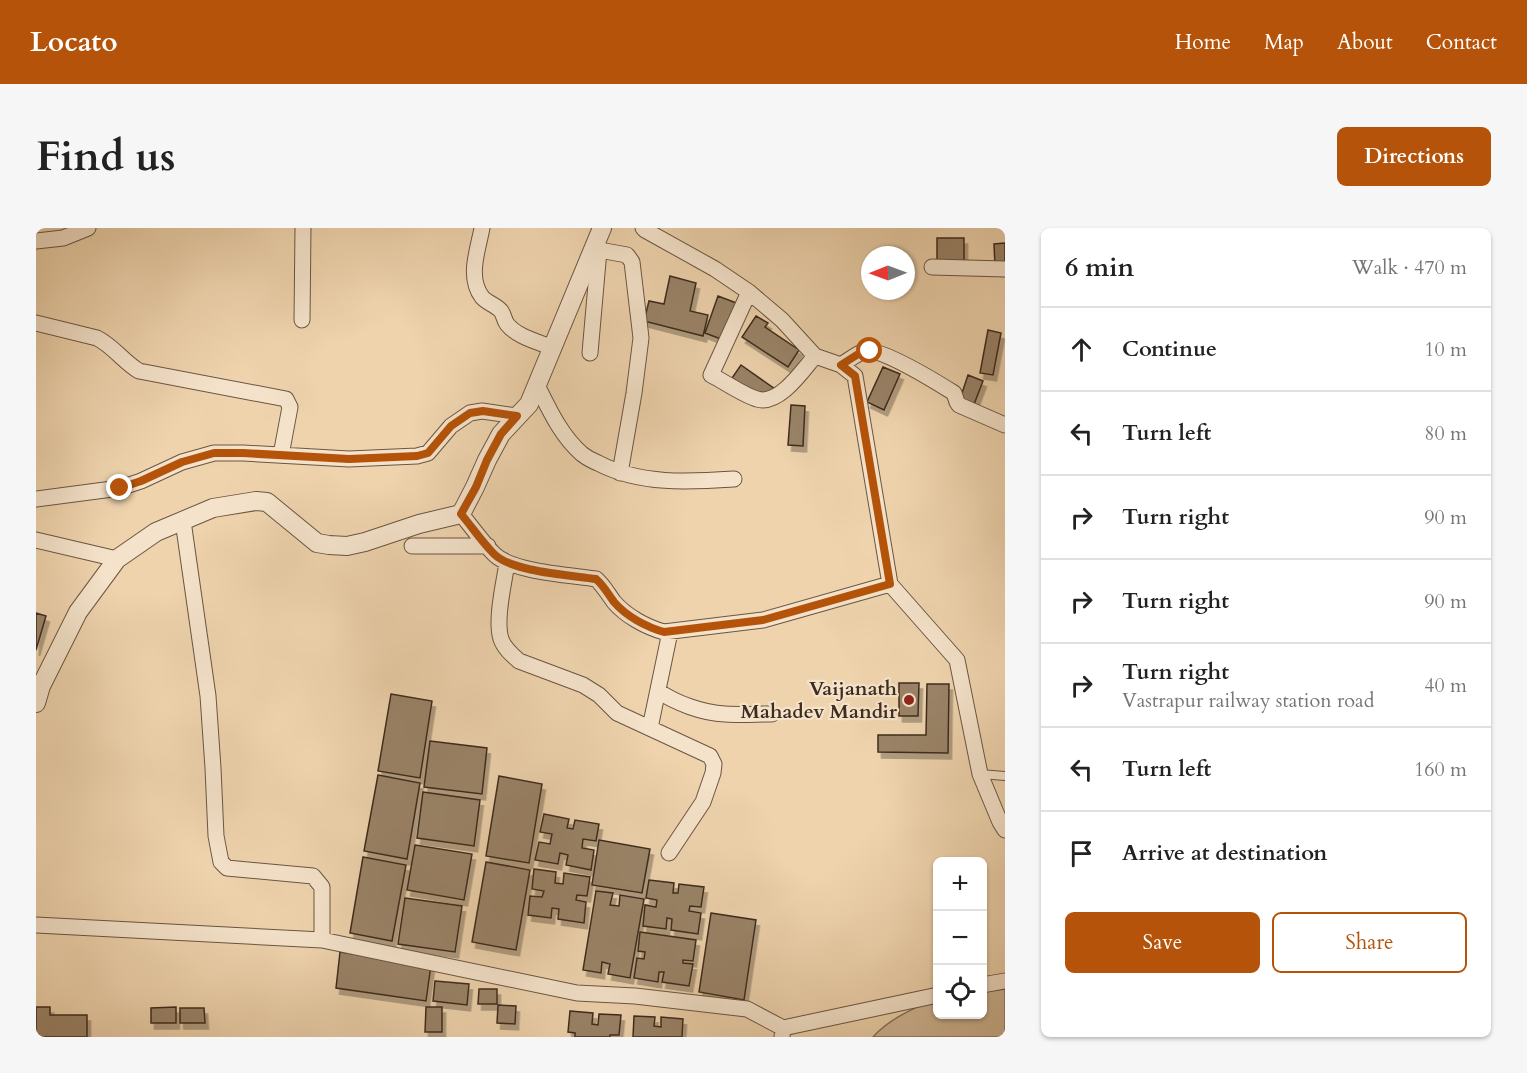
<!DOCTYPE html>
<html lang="en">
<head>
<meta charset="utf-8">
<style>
  body { margin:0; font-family:Cardo,serif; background:#f6f6f6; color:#222 }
  .controls { position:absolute; right:18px; bottom:18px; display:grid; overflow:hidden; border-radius:9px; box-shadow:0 2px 4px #0004 }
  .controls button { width:54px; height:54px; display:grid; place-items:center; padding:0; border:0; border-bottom:2px solid #e0e0e0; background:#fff; color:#222; font:30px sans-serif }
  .compass { position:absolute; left:825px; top:18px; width:54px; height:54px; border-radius:50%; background:#fff; box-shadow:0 2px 4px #0004; rotate:269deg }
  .stop { position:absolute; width:18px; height:18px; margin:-14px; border:4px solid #b45309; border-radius:50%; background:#fff }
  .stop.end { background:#b45309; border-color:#fff; box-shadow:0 2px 6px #0008 }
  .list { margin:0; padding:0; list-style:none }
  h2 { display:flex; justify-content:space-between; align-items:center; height:78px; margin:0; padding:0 24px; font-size:26px }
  h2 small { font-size:20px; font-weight:400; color:#767676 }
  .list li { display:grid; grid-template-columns:39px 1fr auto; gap:18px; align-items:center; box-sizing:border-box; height:84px; padding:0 24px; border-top:2px solid #e0e0e0 }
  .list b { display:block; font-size:22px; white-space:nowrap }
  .list p { margin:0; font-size:20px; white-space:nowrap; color:#767676 }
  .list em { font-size:20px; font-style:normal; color:#767676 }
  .actions { display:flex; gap:12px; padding:18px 24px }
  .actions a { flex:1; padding:14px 0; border:2px solid #b45309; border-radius:9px; text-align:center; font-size:21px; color:#b45309 }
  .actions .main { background:#b45309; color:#fff }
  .icon { flex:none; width:33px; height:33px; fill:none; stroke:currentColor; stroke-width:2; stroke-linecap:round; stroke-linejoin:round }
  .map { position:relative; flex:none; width:969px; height:809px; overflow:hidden; border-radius:9px }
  header { display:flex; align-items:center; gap:36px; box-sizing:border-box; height:84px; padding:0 30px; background:#b45309; color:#fff }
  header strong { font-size:28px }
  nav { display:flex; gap:33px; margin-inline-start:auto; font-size:21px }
  .intro { display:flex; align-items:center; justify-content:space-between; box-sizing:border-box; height:144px; padding:0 36px }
  h1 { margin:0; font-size:42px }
  .button { padding:15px 27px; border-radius:9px; background:#b45309; color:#fff; font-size:21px; font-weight:700 }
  main { display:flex; gap:36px; padding:0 36px }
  aside { flex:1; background:#fff; border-radius:9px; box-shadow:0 2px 4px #0004 }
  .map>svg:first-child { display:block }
  .green { fill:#d0b795; stroke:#87725a; stroke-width:1.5 }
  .building { fill:#9a8368; stroke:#3e2c1e; stroke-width:1.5; filter:url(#shadow) }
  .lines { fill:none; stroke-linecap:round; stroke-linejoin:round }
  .service-casing { stroke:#6a5642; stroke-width:10 }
  .minor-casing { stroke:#6a5642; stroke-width:17 }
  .tertiary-casing { stroke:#6a5642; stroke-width:20 }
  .service { stroke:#f4e2ca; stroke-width:8 }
  .minor { stroke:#f4e2ca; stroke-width:15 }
  .tertiary { stroke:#f4e2ca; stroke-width:18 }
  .route { stroke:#b45309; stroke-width:8 }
  .poi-dot { fill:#8f2418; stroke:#f4e2ca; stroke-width:2 }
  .labels { text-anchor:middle; stroke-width:4.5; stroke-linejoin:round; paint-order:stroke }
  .poi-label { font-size:20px; font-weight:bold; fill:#3e2c1e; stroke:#f4e2ca; text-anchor:end }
</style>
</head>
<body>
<header>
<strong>Locato</strong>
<nav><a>Home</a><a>Map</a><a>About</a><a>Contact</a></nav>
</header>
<div class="intro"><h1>Find us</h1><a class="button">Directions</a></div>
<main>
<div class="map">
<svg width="969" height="809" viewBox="0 0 969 809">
  <defs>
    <filter id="shadow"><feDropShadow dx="3.5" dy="6" stdDeviation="0" flood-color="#0004"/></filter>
  </defs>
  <rect width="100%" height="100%" fill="#eed3ad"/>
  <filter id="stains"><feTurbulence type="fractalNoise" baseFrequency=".00333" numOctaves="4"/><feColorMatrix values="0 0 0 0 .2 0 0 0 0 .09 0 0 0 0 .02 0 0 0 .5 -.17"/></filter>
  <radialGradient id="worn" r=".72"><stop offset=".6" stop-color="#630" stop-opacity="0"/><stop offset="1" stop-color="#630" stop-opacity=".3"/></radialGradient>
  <!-- green -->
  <path class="green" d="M 947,756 L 969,758 L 969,809 L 837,809 C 854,790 879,780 901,770 L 902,786 L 946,786 Z"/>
  <!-- building -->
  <path class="building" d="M 901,10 L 928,10 L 928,38 L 901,38 Z
    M 969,15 L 969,38 L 959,38 L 958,16 Z
    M 634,48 L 660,55 L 654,83 L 672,87 L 667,108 L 608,93 L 613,73 L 628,76 Z
    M 682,68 L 703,76 L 690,113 L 669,105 Z
    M 720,88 L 732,95 L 729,99 L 763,122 L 752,139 L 706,109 Z
    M 952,102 L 965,105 L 957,147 L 944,145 Z
    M 705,137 L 739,161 L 733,169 L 725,164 L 722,169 L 696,150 Z
    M 847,139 L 864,146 L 848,182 L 831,174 Z
    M 932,147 L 947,153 L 937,179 L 923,174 Z
    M 755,177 L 769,178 L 767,218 L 752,217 Z
    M 0,385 L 10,388 L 0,422 Z
    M 863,455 L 883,455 L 882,488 L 863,488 Z
    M 891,456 L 913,456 L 912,525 L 842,524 L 842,507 L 890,507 Z
    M 355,466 L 396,473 L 384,550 L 342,543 Z
    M 394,513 L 451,520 L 446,566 L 388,559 Z
    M 342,547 L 384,555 L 371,631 L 328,623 Z
    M 463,548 L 506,556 L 493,635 L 450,628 Z
    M 387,564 L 444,572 L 438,618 L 381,610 Z
    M 508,586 L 533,591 L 531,600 L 537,601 L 539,592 L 563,596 L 560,613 L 547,611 L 546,620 L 558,622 L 555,642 L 530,637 L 532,627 L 524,625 L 522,636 L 499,632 L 503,614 L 514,616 L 516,606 L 504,604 Z
    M 563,612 L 614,621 L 606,665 L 556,657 Z
    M 379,617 L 436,626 L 428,672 L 371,662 Z
    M 327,629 L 370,637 L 356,713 L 314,705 Z
    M 450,634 L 494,642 L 480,722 L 436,714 Z
    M 498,641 L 520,644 L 519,655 L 527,656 L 528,645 L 554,649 L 551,668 L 541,667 L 540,672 L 550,674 L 548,695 L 522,691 L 523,681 L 516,680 L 515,690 L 492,687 L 494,668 L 506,669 L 508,663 L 496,661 Z
    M 613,652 L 638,655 L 637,665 L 642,665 L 643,656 L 668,659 L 665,679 L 654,678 L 653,683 L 665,685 L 662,706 L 635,702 L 636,691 L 631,690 L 630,701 L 607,698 L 609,677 L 620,679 L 621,672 L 610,670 Z
    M 560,663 L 577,665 L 574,677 L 583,678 L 584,667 L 608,671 L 594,750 L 572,746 L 574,736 L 566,734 L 565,745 L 547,742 Z
    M 369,670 L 426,678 L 419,724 L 362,716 Z
    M 675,685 L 720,692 L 708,772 L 663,764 Z
    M 604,704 L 660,712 L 657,733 L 647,732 L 647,735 L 657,736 L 653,758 L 626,754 L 628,744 L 623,744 L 622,754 L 598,750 L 601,730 L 608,731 L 609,724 L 602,723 Z
    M 304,724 L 395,737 L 390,773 L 300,760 Z
    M 399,753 L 433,756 L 431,777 L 397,773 Z
    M 443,761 L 461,761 L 461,776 L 442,776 Z
    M 462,777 L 480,778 L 479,796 L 461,795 Z
    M 0,779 L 14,779 L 14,787 L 51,787 L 51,809 L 0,809 Z
    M 140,779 L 140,795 L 115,795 L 115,780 Z
    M 390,779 L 406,779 L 406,804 L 389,804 Z
    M 144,780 L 168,780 L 169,795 L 144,795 Z
    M 534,783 L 557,785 L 556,796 L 562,797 L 563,786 L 585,787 L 583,807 L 574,807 L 574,809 L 539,809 L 539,805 L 532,804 Z
    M 598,788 L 619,789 L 618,798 L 625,799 L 625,789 L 647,791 L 646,809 L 597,809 Z"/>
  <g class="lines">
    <!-- service casing -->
    <g class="service-casing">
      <path id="service" d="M 944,546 L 969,548"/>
    </g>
    <!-- minor casing -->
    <g class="minor-casing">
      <path id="minor" d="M 446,0 C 442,22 431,49 446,69 C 451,75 460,77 465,83 C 468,87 468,92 471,96 C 481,109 503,114 517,120
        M 607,0 L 609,2 L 679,41 L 713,64 L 746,92 L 779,128 L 805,137 L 819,148 L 854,356
        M 0,13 L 27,10 L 52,0
        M 558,21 L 591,27 L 596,34 L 605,110 L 598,165 L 584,245
        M 896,39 L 969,41
        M 713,64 L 675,147 C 689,154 707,167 721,171 C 743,178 767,142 779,128
        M 266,92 L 267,0
        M 0,95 L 61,110 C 77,118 88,134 103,143 L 250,171 L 254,179 L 245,227
        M 554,125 L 563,22
        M 805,137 C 812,133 821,125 829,123 C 846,120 902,155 918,165 L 921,174 L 923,177 L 969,197
        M 501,157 C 513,181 525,208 546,226 C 551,230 557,233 562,235 C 604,257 653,254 698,251
        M 0,271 L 84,260 L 105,253 L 146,234 L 178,225 L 207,225 L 313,231 L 381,228 L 392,225 L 415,198 L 434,185 L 446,183 L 481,188
        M 425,286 C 436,299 446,314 458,326 C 476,344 534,347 560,351 C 568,358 572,366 578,374 C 590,388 610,399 628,404 L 727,392 L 854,356
        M 147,293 L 172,468 L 177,540 L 180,608 L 185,634 L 191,640 L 277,648 L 286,659 L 286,712
        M 0,312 L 81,331
        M 376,318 L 452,318
        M 471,335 C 468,355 459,392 465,411 C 468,420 476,427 483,433 L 547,457 L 563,467 L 581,485 L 674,528 L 678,536 L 677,545 L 667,574 L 633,625
        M 854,356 L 921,432 L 944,546 L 964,594 L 969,602
        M 622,463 C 640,475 666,485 689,486 C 704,487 720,486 736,486
        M 614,500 L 634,404
        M 0,697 L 286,712 L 541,765 L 599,768 L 711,781 L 747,800 L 746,809
        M 946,757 L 969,753
        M 747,800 L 902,767"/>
    </g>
    <!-- tertiary casing -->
    <g class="tertiary-casing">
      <path id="tertiary" d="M 0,475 L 5,458 L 42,384 L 81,331 L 120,304 L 177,280 L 220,273 L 231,274 L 281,315 L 293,317 L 311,318 L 329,314 L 383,296 L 425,286 L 439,259 L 451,232 L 465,206 L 493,176 L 566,0"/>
    </g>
    <!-- service -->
    <use href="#service" class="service"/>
    <!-- minor -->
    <use href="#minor" class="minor"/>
    <!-- tertiary -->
    <use href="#tertiary" class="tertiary"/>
  </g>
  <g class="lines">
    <!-- route -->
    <path class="route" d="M 84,260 L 105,253 L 146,234 L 178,225 L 207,225 L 313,231 L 381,228 L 392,225 L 415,198 L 434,185 L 447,183 L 481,188 L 465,206 L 451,232 L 440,259 L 425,286 C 436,299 446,314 458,326 C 476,344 534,347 560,351 C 568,358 572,366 578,374 C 590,388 610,399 628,404 L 727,392 L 854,356 L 819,148 L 805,137 L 827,123 L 834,123"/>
  </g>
  <!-- markers -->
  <circle class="poi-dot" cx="873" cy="472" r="6"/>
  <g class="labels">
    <!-- poi labels -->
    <g class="poi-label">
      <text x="861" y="467">Vaijanath<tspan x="861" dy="23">Mahadev Mandir</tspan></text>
    </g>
  </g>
  <rect width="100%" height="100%" filter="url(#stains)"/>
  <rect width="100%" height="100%" fill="url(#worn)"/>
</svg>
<div class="controls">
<button>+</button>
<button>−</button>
<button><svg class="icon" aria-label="locate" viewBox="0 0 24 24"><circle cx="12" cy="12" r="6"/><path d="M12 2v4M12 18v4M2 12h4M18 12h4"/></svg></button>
</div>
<svg class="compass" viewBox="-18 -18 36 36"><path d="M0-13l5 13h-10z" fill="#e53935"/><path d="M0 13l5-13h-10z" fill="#767676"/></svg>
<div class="stop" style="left:834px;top:123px"></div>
<div class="stop end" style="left:84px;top:260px"></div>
</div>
<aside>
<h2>6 min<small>Walk · 470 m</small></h2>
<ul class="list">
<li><svg class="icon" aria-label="ahead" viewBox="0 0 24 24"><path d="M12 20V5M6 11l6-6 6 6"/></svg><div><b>Continue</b></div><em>10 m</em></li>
<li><svg class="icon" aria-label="left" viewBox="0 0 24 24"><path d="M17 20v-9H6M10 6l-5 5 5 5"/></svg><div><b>Turn left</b></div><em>80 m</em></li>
<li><svg class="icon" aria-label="right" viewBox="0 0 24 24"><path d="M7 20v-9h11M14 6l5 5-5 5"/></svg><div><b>Turn right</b></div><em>90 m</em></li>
<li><svg class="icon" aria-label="right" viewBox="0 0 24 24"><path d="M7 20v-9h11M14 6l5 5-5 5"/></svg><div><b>Turn right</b></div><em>90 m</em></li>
<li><svg class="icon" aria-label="right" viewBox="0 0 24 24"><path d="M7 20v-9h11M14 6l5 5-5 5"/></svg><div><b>Turn right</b><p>Vastrapur railway station road</p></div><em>40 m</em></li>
<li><svg class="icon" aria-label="left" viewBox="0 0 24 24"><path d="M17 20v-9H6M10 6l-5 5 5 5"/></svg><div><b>Turn left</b></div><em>160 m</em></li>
<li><svg class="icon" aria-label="arrive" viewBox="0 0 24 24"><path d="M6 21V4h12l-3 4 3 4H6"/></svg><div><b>Arrive at destination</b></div></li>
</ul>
<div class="actions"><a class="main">Save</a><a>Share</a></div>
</aside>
</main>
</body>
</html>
